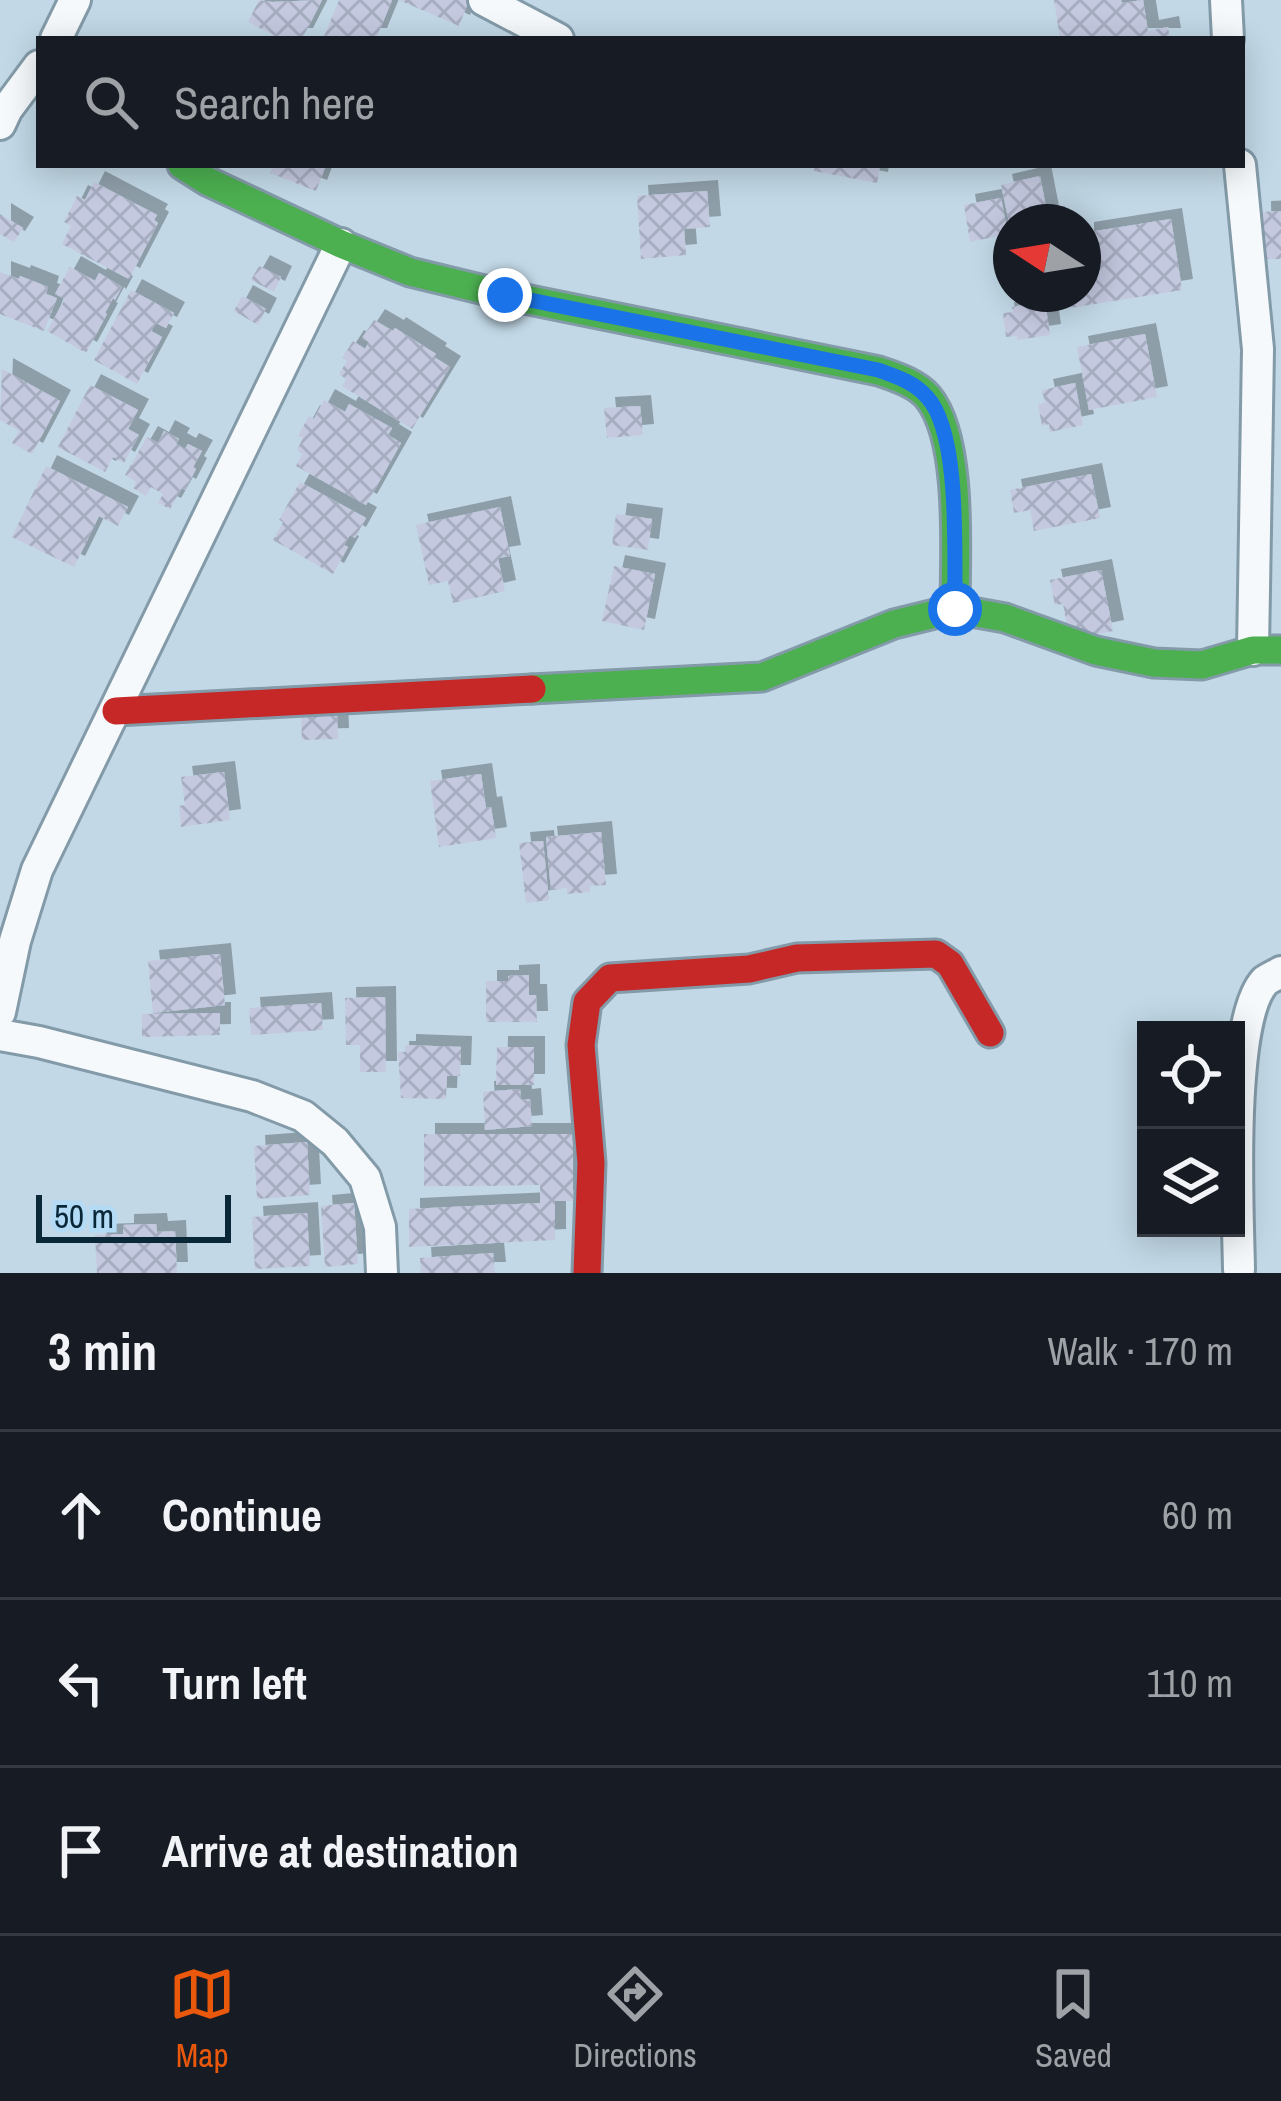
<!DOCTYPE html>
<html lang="en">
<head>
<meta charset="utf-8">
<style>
  body { margin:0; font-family:"Archivo Narrow",sans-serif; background:#20242c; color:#f1f3f6 }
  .controls { position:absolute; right:36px; bottom:36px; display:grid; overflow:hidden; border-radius:0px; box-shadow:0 6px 30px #0003 }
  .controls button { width:108px; height:108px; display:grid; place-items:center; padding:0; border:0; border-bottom:3px solid #363941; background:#171b24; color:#f1f3f6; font:60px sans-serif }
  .compass { position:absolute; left:993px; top:204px; width:108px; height:108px; border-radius:50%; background:#171b24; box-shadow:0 6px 30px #0003; rotate:282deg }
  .scale { position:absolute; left:36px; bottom:30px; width:195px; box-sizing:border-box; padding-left:12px; border:6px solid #0a2738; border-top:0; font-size:33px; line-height:42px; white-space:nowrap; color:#0a2738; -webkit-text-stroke:9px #b3dbf5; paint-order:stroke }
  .stop { position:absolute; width:36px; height:36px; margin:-27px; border:9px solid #1a73e8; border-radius:50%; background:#fff }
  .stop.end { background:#1a73e8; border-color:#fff; box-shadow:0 3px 12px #0008 }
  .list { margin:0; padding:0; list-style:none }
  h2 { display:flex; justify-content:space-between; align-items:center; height:156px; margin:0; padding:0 48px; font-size:51px }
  h2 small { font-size:39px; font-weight:400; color:#9ea1a6 }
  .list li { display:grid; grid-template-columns:78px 1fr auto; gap:36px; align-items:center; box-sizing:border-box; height:168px; padding:0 48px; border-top:3px solid #363941 }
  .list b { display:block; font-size:45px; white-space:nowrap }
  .list em { font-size:39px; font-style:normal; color:#9ea1a6 }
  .icon { flex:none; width:66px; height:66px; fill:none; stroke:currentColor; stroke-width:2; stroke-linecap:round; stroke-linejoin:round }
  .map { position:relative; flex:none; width:1281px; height:1273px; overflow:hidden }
  .search { position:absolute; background:#171b24; box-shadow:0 6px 30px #0003; left:36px; right:36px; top:36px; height:132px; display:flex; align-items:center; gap:30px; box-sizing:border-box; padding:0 42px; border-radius:0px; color:#9ea1a6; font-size:45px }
  .sheet { height:660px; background:#171b24 }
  nav { display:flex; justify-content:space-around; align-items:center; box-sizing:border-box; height:168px; border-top:3px solid #363941; background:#171b24; font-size:33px; color:#9ea1a6 }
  nav a { display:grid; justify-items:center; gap:6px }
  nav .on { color:#ea580c }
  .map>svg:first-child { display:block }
  .building { fill:url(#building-cross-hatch); filter:url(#shadow) }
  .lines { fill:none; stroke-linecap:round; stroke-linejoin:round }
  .street-casing { stroke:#839aa8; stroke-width:36 }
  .fast-casing { stroke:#839aa8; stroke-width:33 }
  .jam-casing { stroke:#839aa8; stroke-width:33 }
  .street { stroke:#f6f9fb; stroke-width:30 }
  .fast { stroke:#4caf50; stroke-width:27 }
  .jam { stroke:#c62828; stroke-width:27 }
  .route { stroke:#1a73e8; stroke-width:15 }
</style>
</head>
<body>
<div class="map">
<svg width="1281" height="1273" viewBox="0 0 1281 1273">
  <defs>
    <pattern id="building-cross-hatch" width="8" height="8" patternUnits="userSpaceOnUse" patternTransform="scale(3)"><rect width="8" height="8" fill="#c4c9e0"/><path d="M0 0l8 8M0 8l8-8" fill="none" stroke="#a7adc1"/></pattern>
    <filter id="shadow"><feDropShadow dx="11" dy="-11" stdDeviation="0" flood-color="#0004"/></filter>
  </defs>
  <rect width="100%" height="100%" fill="#c2d8e6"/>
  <!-- building -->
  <path class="building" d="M 259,0 L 272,2 L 322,0 L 302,39 L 281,39 L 248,22 Z
    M 339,0 L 392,0 L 376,39 L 323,39 Z
    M 399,0 L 469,0 L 459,26 Z
    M 1054,0 L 1121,0 L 1122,3 L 1143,0 L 1148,31 L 1168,27 L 1170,39 L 1060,39 Z
    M 273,165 L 326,165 L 316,191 L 270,173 Z
    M 815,165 L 880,165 L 877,183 L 814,171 Z
    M 1040,176 L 1049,222 L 1009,222 L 1001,185 Z
    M 94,182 L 157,215 L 154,220 L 158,223 L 129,279 L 62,244 L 71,226 L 64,222 L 77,196 L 85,200 Z
    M 707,191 L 710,227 L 684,229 L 686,255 L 641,259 L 637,196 Z
    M 1001,198 L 1008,234 L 970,242 L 964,205 Z
    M 1281,211 L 1281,259 L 1261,259 L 1260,212 Z
    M 0,214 L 23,228 L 14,242 L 0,234 Z
    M 1171,219 L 1182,290 L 1070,308 L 1068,294 L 1083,294 L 1083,233 Z
    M 259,266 L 281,277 L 274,292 L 251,280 Z
    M 70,267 L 95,281 L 99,273 L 122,287 L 115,300 L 113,298 L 105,313 L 107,314 L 86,353 L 47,331 L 65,299 L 55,294 Z
    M 0,272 L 19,279 L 20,276 L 48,287 L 46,294 L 57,298 L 44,331 L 0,314 Z
    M 131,290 L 174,313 L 166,328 L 156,323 L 151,331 L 162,337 L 137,384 L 94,360 Z
    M 242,296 L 266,309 L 258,325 L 234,311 Z
    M 1045,301 L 1050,335 L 1017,340 L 1017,336 L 1006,337 L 1003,313 L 1013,312 L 1012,307 Z
    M 374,320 L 393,331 L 395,328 L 436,354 L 434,357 L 450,367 L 412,429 L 342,386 L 346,379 L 339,374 L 347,361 L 342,358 L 353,341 L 365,349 L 369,342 L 362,338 Z
    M 1145,334 L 1157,397 L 1089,410 L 1077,347 Z
    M 2,369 L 60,401 L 32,454 L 12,443 L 19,431 L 0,420 Z
    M 1075,383 L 1083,425 L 1050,432 L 1049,424 L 1042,426 L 1038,404 L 1045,403 L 1042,390 Z
    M 90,385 L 138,410 L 128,429 L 139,435 L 124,463 L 113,457 L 105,472 L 58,447 Z
    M 324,400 L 345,412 L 349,404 L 392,428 L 388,435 L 401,443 L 366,505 L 296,466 L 302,454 L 297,450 L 303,438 L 298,436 L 309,416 L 314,419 Z
    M 640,406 L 643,435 L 607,438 L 604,408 Z
    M 164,431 L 179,439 L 176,444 L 185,449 L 188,444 L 202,451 L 193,467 L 196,469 L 185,490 L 182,488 L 170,509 L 158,503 L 163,494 L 151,487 L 146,496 L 133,488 L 136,482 L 125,475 L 147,437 L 158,443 Z
    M 46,466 L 128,507 L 118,526 L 99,516 L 74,567 L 12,537 Z
    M 1091,474 L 1100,518 L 1034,531 L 1030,510 L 1014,513 L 1010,490 Z
    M 300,482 L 366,518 L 355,538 L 350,535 L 344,545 L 348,547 L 333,574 L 273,540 L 283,522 L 279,520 Z
    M 500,507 L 510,556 L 498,558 L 505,591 L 453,603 L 448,581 L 429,585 L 416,525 Z
    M 616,514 L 652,519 L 648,550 L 612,545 Z
    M 614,566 L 655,574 L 644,630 L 602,621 Z
    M 1101,570 L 1113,631 L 1070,640 L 1063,604 L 1055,605 L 1050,580 Z
    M 337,713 L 338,739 L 302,740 L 301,714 Z
    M 224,772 L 230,820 L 181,827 L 179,806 L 185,805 L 181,777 Z
    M 481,774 L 486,808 L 491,807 L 496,838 L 439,847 L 430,781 Z
    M 601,832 L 606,885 L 590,886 L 590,892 L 567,894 L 567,888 L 551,890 L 546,837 Z
    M 543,841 L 549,900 L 526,903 L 519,843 Z
    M 220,954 L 225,1005 L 153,1013 L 148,961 Z
    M 529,975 L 529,995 L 536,995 L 537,1022 L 486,1022 L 486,981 L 508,981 L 508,976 Z
    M 385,997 L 386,1072 L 360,1072 L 360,1045 L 346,1045 L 345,998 Z
    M 321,1003 L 323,1030 L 251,1035 L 249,1008 Z
    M 220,1013 L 220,1035 L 142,1037 L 142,1014 Z
    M 405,1045 L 461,1047 L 460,1076 L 447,1076 L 446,1099 L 401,1098 L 398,1052 L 405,1052 Z
    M 497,1047 L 534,1047 L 534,1085 L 496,1085 Z
    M 520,1089 L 521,1100 L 530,1099 L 532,1126 L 485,1130 L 483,1092 Z
    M 424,1134 L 573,1134 L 573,1201 L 555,1201 L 555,1240 L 409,1247 L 409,1209 L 540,1203 L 540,1185 L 482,1186 L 482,1182 L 481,1186 L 424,1186 Z
    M 307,1142 L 310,1195 L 257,1199 L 254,1146 Z
    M 354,1203 L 358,1264 L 325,1267 L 321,1206 Z
    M 307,1213 L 310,1266 L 255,1269 L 252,1217 Z
    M 156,1224 L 157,1232 L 175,1231 L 177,1273 L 97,1273 L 95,1235 L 123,1234 L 123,1225 Z
    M 493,1253 L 495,1273 L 421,1273 L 420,1258 Z"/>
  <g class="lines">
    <!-- street casing -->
    <g class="street-casing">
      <path id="street" d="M 484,0 L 558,39
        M 1226,0 L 1228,39
        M 56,39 L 75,0
        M 0,124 L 7,109 L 39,66
        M 1240,165 L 1258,349 L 1253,650
        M 0,1012 L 15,941 L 37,870 L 341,244
        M 0,1035 L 39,1042 L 252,1096 L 303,1116 L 335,1142 L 365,1178 L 380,1227 L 382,1273
        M 1239,1269 C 1238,1211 1228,1020 1265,981 C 1267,979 1278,974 1281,972"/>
    </g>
    <!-- fast casing -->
    <g class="fast-casing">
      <path id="fast" d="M 182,165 L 207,181 L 341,244 L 410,272 L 505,295 L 879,371 C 896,377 916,383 928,397 C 963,440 955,555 955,609
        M 532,689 L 762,677 L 894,624 L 955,609 L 1005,618 L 1096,651 L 1154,663 L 1202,665 L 1253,650 L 1281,650"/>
    </g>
    <!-- jam casing -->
    <g class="jam-casing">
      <path id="jam" d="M 116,711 L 532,689
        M 587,1273 L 591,1163 L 581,1045 L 587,1002 L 610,978 L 749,969 L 797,958 L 936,954 L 950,964 L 990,1033"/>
    </g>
    <!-- street -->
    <use href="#street" class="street"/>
    <!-- fast -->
    <use href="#fast" class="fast"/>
    <!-- jam -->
    <use href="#jam" class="jam"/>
  </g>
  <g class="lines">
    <!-- route -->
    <path class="route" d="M 505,295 L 878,370 C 897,377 914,382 927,397 C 961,433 954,558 955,609"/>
  </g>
</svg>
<div class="controls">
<button><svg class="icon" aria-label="locate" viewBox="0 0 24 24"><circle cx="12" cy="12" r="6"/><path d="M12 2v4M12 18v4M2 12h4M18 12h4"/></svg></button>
<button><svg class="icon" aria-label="layers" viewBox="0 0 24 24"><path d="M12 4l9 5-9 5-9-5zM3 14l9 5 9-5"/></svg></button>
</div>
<svg class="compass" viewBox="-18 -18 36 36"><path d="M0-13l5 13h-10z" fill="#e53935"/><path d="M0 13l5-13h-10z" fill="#9ea1a6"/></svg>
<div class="scale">50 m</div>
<div class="stop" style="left:955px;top:609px"></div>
<div class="stop end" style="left:505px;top:295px"></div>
<div class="search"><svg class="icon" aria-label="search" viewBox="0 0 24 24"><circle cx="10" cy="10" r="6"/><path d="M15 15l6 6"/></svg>Search here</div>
</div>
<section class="sheet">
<h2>3 min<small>Walk · 170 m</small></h2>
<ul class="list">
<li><svg class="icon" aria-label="ahead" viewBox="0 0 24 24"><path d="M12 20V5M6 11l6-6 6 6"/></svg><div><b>Continue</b></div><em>60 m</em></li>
<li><svg class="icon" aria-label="left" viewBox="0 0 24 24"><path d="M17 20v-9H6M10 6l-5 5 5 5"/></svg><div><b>Turn left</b></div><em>110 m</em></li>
<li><svg class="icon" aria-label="arrive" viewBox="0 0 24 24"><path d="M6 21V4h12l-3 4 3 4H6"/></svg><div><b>Arrive at destination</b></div></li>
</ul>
</section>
<nav>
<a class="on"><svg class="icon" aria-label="map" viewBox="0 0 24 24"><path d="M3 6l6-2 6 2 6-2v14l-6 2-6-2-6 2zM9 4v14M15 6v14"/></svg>Map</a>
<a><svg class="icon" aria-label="directions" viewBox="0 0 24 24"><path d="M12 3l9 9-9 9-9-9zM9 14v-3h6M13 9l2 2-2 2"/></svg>Directions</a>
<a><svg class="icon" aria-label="saved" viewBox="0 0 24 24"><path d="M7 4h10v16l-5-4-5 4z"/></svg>Saved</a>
</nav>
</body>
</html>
